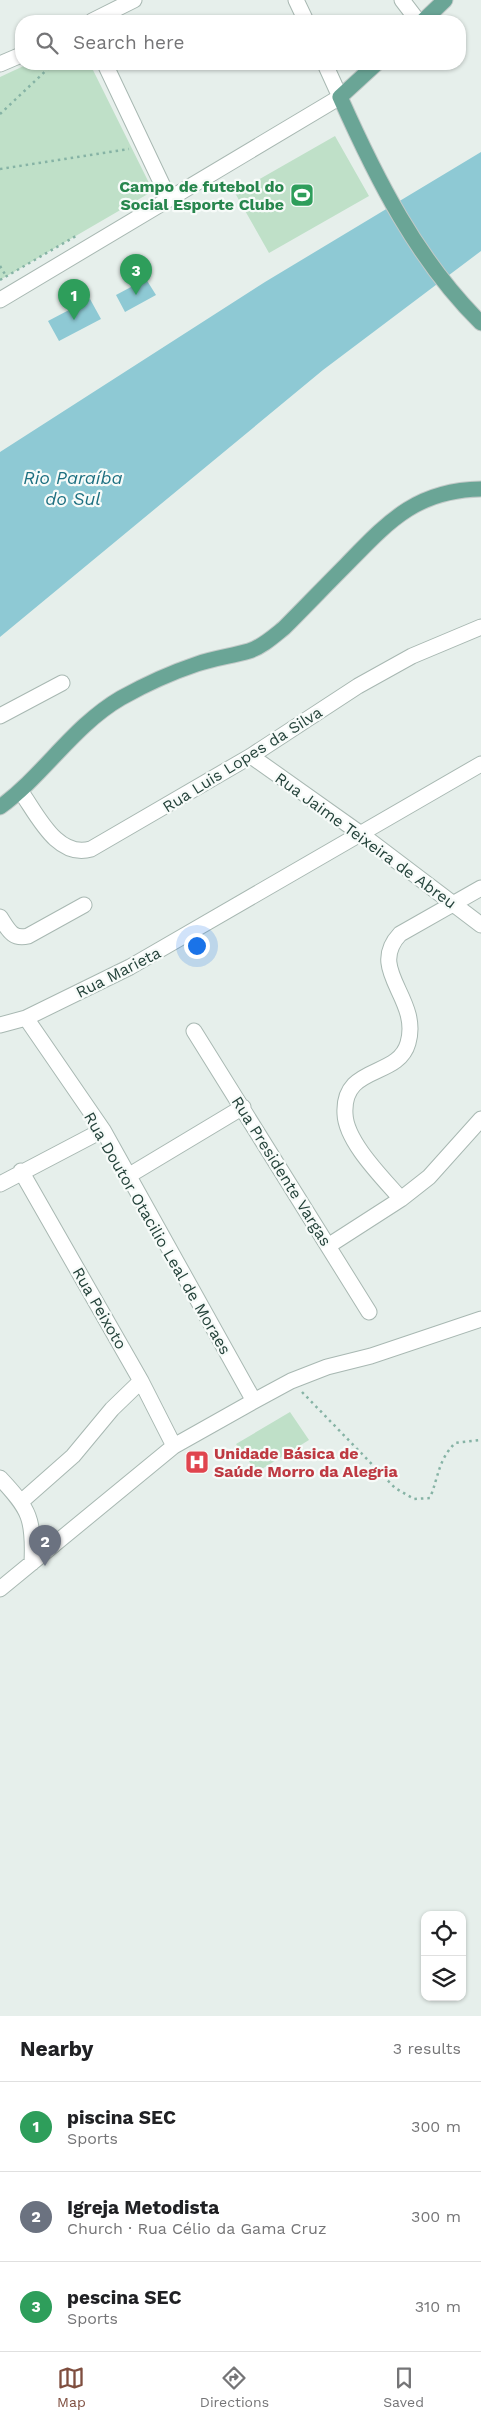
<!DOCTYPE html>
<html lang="en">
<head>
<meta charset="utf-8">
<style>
  body { margin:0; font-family:"Work Sans",sans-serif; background:#f2f2f2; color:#202124 }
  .controls { position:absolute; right:15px; bottom:15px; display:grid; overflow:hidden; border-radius:10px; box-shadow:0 1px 4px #0004 }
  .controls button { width:45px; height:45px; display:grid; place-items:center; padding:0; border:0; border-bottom:1px solid #e0e0e0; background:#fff; color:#202124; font:25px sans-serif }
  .you { position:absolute; left:196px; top:945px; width:18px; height:18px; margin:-12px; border:4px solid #fff; border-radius:50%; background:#1a73e8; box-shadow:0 0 0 8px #1a73e833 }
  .badge { display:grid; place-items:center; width:32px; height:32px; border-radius:50%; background:#7f4e3f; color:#fff; font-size:16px; font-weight:700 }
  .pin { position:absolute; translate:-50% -41px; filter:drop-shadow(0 1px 2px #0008) }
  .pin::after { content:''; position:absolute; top:26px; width:18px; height:15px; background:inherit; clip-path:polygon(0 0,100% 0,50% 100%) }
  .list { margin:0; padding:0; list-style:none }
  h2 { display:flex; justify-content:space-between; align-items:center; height:65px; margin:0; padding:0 20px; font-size:21px }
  h2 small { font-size:16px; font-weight:400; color:#757577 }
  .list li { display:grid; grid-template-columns:32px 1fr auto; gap:15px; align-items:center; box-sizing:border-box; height:90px; padding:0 20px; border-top:1px solid #e0e0e0 }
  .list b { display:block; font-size:19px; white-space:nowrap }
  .list p { margin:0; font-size:16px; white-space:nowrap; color:#757577 }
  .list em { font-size:16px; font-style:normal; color:#757577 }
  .icon { flex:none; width:28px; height:28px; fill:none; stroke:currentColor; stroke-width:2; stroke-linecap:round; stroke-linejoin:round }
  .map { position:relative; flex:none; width:481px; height:2016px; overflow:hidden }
  .search { position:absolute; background:#fff; box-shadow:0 1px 4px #0004; left:15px; right:15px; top:15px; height:55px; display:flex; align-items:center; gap:12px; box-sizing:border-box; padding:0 18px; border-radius:20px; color:#757577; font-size:19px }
  .sheet { height:335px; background:#fff }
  nav { display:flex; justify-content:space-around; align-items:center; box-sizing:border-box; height:70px; border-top:1px solid #e0e0e0; background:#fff; font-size:14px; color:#757577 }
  nav a { display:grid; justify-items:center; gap:2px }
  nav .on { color:#7f4e3f }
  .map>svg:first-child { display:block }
  .green { fill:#bfe0c8 }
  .water { fill:#8ec9d4 }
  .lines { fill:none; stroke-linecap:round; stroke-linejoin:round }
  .minor-casing { stroke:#a8b8b2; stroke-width:17 }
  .major-casing { stroke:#c2cac8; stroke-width:17 }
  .path { stroke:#86b3a5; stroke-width:2.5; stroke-dasharray:2.5 4; stroke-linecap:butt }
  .minor { stroke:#fff; stroke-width:15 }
  .major { stroke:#6aa596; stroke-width:15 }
  .labels { text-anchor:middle; stroke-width:4.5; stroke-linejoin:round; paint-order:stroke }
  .leisure-label { font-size:16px; font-weight:bold; fill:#27864d; stroke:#f7fbf9; text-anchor:end }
  .street-label { font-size:16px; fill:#24423a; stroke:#f7fbf9 }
  .health-label { font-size:16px; font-weight:bold; fill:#be3a42; stroke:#f7fbf9; text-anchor:start }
  .water-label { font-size:18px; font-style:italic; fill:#1c6f80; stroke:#f7fbf9 }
</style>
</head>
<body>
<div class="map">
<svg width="481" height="2016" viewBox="0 0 481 2016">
  <rect width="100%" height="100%" fill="#e6efeb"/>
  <!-- green -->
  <path class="green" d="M 28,64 L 90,64 L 153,191 L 0,280 L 0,77 Z
    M 335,136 L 369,196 L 269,253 L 235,193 Z
    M 290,1412 L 309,1440 L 257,1472 L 236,1444 Z"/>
  <!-- water -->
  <path class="water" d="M 481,152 L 481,251 L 323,370 L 0,637 L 0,452 L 265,282 Z
    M 146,279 L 156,295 L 125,312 L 116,295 Z
    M 90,299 L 101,319 L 59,341 L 48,321 Z"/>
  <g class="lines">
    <!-- minor casing -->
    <g class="minor-casing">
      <path id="minor" d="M 296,0 L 306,21
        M 402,0 L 418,21
        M 92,21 L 134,0
        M 0,64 L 21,55
        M 105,64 L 169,199
        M 0,300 L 340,97 L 325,64
        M 0,716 L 62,683
        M 251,756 L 361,834 L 481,925
        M 21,792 C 37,814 57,859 91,849 L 251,756 L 358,686 L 412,656 L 481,627
        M 0,917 C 8,929 12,940 28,936 L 84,905
        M 26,1018 L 103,1130 L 254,1401
        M 0,1025 L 26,1018 L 130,967 L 481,764
        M 194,1031 L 369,1312
        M 21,1171 L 141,1381 L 174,1446
        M 128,1176 L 243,1107
        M 0,1184 L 103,1130
        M 401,1199 C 383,1178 346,1142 345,1114 C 342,1064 398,1079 408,1043 C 421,998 366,970 400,934 L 481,888
        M 328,1246 L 401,1199 L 429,1177 L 481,1119
        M 0,1478 C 30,1510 34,1519 32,1563
        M 22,1501 L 73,1456 L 112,1409 L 141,1381
        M 0,1589 L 174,1446 L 254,1401 L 291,1381 L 327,1367 L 371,1356 L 481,1319"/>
    </g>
    <!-- major casing -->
    <g class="major-casing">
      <path id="major" d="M 423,21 L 445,0
        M 376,64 L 340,97 C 376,178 417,260 481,323
        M 0,807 C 44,775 73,726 121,698 C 146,684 170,673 197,664 C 214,658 232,656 249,651 C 262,647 274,636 284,628 C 305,607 325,586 346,565 C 388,522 416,490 481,489"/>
    </g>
    <!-- path -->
    <path class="path" d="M 0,114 L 53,64
      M 0,169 L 129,149
      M 0,266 L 6,276
      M 0,280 L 76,236
      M 302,1392 L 395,1488 L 414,1499 L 430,1498 C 439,1475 438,1461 455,1443 L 481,1440"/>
    <!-- minor -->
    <use href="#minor" class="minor"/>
    <!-- major -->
    <use href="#major" class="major"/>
  </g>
  <!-- icons -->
  <defs>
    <g id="stadium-square" transform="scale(1.25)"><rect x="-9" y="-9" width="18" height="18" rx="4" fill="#2e9e5b" stroke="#f7fbf9"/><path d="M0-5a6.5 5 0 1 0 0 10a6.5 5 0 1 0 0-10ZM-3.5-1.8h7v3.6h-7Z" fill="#fff"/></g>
    <g id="hospital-square" transform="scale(1.25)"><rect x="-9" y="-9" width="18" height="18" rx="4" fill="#e0444e" stroke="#f7fbf9"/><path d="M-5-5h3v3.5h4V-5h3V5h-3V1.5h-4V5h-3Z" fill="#fff"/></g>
  </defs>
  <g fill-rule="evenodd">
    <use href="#stadium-square" x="302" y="195"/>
    <use href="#hospital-square" x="197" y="1462"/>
  </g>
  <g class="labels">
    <!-- leisure labels -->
    <g class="leisure-label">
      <text x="284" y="192">Campo de futebol do<tspan x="284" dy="18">Social Esporte Clube</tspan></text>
    </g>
    <!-- street labels -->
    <g class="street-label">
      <text transform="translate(242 759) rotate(-32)" y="6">Rua Luis Lopes da Silva</text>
      <text transform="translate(366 840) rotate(36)" y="6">Rua Jaime Teixeira de Abreu</text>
      <text transform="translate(118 972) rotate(-27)" y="6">Rua Marieta</text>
      <text transform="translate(282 1171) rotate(58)" y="6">Rua Presidente Vargas</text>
      <text transform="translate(158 1233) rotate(60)" y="6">Rua Doutor Otacilio Leal de Moraes</text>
      <text transform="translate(100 1308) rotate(60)" y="6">Rua Peixoto</text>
    </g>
    <!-- health labels -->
    <g class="health-label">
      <text x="214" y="1459">Unidade Básica de<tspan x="214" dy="18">Saúde Morro da Alegria</tspan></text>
    </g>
    <!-- water labels -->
    <g class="water-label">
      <text x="73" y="484">Rio Paraíba<tspan x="73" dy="21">do Sul</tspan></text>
    </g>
  </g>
</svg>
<div class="controls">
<button><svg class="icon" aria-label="locate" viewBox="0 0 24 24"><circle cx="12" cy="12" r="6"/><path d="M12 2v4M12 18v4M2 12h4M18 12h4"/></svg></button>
<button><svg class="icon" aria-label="layers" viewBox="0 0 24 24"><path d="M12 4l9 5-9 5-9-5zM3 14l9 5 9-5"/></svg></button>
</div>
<div class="you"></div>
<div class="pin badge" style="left:74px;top:320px;background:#2e9e5b">1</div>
<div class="pin badge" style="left:45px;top:1566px;background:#6b7280">2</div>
<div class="pin badge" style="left:136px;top:295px;background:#2e9e5b">3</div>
<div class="search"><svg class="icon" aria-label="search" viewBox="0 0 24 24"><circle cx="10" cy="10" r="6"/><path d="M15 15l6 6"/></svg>Search here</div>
</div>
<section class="sheet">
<h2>Nearby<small>3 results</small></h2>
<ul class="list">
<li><span class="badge" style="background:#2e9e5b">1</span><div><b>piscina SEC</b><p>Sports</p></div><em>300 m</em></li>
<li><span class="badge" style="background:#6b7280">2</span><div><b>Igreja Metodista</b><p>Church · Rua Célio da Gama Cruz</p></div><em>300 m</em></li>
<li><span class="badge" style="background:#2e9e5b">3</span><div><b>pescina SEC</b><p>Sports</p></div><em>310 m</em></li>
</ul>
</section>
<nav>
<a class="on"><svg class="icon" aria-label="map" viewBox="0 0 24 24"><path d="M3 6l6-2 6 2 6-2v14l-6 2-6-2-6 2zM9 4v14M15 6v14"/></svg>Map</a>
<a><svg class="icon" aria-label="directions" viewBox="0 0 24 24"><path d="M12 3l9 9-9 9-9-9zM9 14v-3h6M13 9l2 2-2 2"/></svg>Directions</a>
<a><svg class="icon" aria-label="saved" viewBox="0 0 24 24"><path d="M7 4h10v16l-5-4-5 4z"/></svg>Saved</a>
</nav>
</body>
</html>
